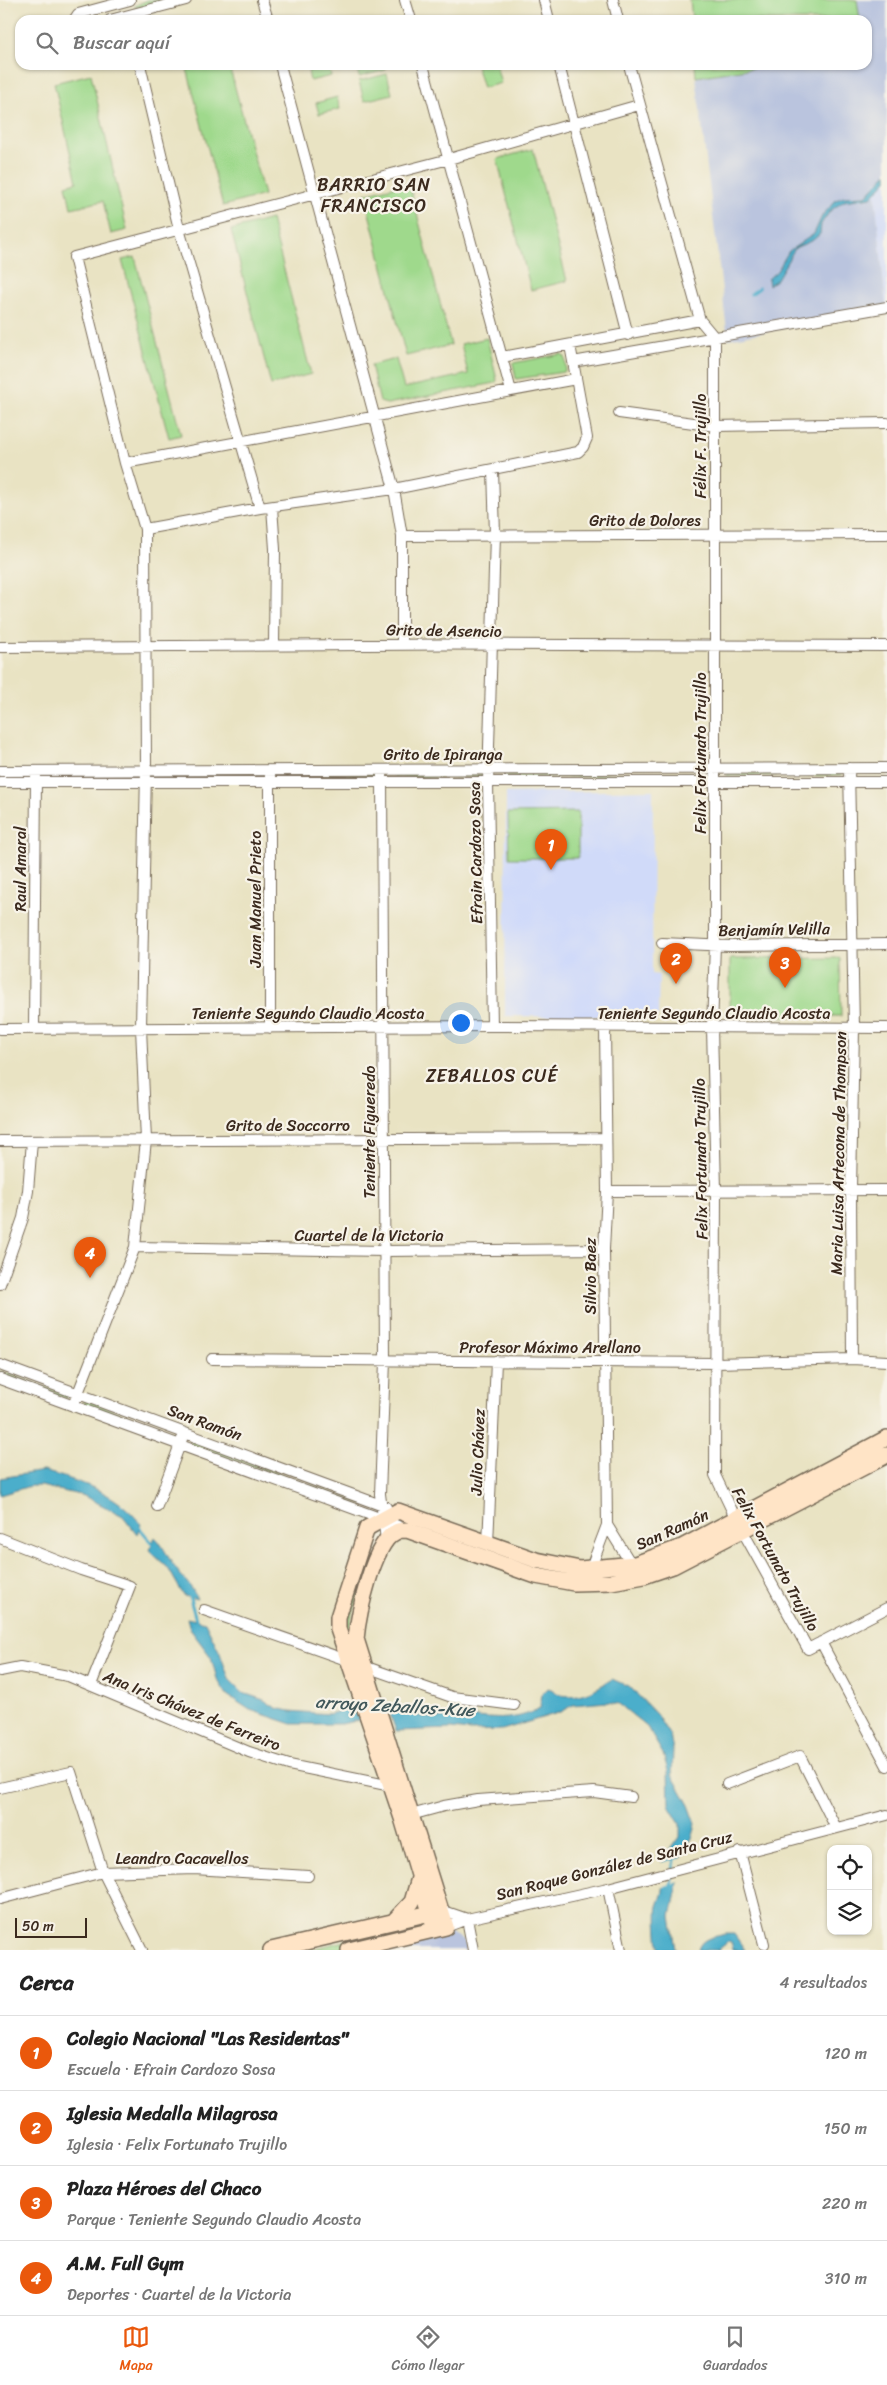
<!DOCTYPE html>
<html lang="es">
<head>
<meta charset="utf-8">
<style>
  body { margin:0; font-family:Sriracha,sans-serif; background:#f2f2f2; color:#222 }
  .controls { position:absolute; right:15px; bottom:15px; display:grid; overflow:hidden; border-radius:10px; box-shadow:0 1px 4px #0004 }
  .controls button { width:45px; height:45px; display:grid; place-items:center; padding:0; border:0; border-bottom:1px solid #e0e0e0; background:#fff; color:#222; font:25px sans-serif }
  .scale { position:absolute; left:15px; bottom:12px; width:72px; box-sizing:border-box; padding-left:5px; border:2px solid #3b2a1e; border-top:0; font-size:14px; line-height:18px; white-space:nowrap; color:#3b2a1e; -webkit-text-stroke:4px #f7f3e8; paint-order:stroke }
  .you { position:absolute; left:460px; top:1022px; width:18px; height:18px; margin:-12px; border:4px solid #fff; border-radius:50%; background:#1a73e8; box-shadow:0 0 0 8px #1a73e833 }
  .badge { display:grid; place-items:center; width:32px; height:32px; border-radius:50%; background:#ea580c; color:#fff; font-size:16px; font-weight:700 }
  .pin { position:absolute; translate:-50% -41px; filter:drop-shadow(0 1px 2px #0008) }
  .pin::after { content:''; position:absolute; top:26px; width:18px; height:15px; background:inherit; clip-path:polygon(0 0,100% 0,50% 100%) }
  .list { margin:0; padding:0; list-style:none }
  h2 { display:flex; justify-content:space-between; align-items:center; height:65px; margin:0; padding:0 20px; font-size:21px }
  h2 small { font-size:16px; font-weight:400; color:#767676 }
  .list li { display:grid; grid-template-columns:32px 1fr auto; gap:15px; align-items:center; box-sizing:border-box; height:75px; padding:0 20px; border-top:1px solid #e0e0e0 }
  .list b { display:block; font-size:19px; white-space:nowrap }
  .list p { margin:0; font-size:16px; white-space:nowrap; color:#767676 }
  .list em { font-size:16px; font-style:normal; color:#767676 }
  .icon { flex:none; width:28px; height:28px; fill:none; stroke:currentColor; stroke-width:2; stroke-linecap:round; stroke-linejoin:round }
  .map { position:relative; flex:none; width:887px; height:1950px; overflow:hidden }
  .search { position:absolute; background:#fff; box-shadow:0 1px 4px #0004; left:15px; right:15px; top:15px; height:55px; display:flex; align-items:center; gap:12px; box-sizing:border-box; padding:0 18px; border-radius:15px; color:#767676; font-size:19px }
  .sheet { height:365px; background:#fff }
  nav { display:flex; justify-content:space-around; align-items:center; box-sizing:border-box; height:70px; border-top:1px solid #e0e0e0; background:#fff; font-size:14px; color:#767676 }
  nav a { display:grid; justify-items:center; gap:2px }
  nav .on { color:#ea580c }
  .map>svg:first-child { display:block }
  .built { fill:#d0daf9 }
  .industrial { fill:#bac4de }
  .green { fill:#9fd98c; stroke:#6d8255 }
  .water { fill:#4baecb; stroke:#436c74 }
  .pier { fill:#e9e3c3 }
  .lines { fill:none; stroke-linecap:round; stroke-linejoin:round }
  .stream { stroke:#4baecb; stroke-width:3 }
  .street-casing { stroke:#786b58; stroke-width:12 }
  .secondary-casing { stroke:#786b58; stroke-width:18 }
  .street { stroke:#fff; stroke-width:10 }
  .secondary { stroke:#ffe4c6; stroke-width:15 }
  .labels { text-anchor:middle; stroke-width:4.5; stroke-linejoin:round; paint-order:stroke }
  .street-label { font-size:16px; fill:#3b2a1e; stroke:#f7f3e8 }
  .neighbourhood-label { font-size:18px; letter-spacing:1px; fill:#3b2a1e; stroke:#f7f3e8 }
  .water-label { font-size:18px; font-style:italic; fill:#41585b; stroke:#f7f3e8 }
</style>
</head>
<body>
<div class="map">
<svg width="887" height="1950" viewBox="0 0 887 1950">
  <rect width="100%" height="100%" fill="#f7f3e8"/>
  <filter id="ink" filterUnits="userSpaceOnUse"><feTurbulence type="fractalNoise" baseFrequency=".02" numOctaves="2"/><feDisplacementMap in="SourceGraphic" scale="10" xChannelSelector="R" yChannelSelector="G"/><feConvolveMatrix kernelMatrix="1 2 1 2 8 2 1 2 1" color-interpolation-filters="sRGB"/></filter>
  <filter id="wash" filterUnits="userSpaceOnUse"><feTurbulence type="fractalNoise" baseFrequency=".0096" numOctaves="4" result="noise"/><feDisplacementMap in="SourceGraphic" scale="20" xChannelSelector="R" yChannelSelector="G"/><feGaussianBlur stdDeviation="1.12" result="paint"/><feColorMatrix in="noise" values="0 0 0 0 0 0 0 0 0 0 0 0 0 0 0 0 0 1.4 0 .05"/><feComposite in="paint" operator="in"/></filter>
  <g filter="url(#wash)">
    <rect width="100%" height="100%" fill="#e9e3c3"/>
    <!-- built -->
    <path class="built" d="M 887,176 L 887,308 L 886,309 L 874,183 Z
      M 653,790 L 652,974 L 659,975 L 658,1017 L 505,1016 L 506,793 Z"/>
    <!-- industrial -->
    <path class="industrial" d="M 857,0 L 887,0 L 887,176 L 874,183 L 886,309 L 728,339 L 696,77 L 771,65 L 867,65 L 867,20 L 860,20 Z
      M 450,1933 L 464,1940 L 467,1950 L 381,1950 Z"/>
    <!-- green -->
    <path class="green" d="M 148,0 L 168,0 L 138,8 L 134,6 Z
      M 690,0 L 857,0 L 860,20 L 692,20 Z
      M 186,65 L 229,65 L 264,195 L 223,206 Z
      M 328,65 L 331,76 L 310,81 L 308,71 Z
      M 356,65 L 384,65 L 386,70 L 359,77 Z
      M 476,65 L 496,65 L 501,83 L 483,88 Z
      M 695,65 L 771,65 L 696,77 Z
      M 91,74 L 127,230 L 111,234 L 103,201 L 71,208 L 66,185 L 77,182 L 54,83 Z
      M 387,74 L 392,94 L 364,101 L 359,81 Z
      M 337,97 L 340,109 L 319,114 L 316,103 Z
      M 533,149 L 567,281 L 531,290 L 497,159 Z
      M 409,183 L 451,345 L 406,356 L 364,194 Z
      M 271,219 L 311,374 L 271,385 L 231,230 Z
      M 135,257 L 181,435 L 169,438 L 122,260 Z
      M 487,338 L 497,380 L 495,383 L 387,404 L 380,402 L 371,365 L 396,359 L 404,388 L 468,374 L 461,344 Z
      M 562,354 L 565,357 L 566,369 L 564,372 L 516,379 L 513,363 Z
      M 701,773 L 701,776 L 506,777 L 504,775 Z
      M 727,773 L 841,773 L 842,775 L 727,776 Z
      M 263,774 L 262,777 L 158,776 L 160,775 Z
      M 378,774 L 378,777 L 283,776 L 283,775 Z
      M 394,774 L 484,774 L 484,777 L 394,777 Z
      M 46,775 L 136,775 L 136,776 L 47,778 Z
      M 578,812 L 578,858 L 509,858 L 508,813 Z
      M 840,958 L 841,1016 L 730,1017 L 730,959 Z
      M 0,1371 L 67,1395 L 68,1397 L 66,1398 L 0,1374 Z
      M 83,1399 L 178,1435 L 174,1438 L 85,1405 Z
      M 191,1441 L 363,1504 L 364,1506 L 190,1444 Z
      M 373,1531 C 381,1558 348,1606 348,1639 L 342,1619 Z
      M 380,1933 L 385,1934 L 382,1939 L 336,1950 L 307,1950 Z"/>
    <!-- water -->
    <path class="water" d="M 887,173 L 887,180 L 871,197 L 844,201 L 830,211 L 821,224 L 820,234 L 813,240 L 795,248 L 777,279 L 769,285 L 768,279 L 777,271 L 789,251 L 814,234 L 822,216 L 836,200 L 844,197 L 866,196 Z
      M 43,1471 C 81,1482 115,1491 141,1524 L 137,1534 L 123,1516 L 84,1496 L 41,1486 L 30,1486 L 0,1495 L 0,1478 Z
      M 155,1537 C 163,1545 166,1554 172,1563 C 180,1576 192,1585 197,1599 L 184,1596 L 168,1568 L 149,1550 Z
      M 187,1618 L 205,1622 L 220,1653 L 229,1679 L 243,1693 L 264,1700 L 276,1708 L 290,1711 L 329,1714 L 354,1707 L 361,1720 L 341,1724 L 292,1724 L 250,1710 L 227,1695 L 217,1679 L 211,1657 L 190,1629 Z
      M 612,1679 L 630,1687 L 656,1714 L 670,1736 L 673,1749 L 672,1775 L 689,1805 L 696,1824 L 692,1838 L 678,1862 L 659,1866 L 680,1837 L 680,1824 L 669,1806 L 668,1771 L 663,1754 L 647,1727 L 619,1704 L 607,1702 L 573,1705 L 558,1713 L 502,1730 L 470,1731 L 451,1729 L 396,1731 L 388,1708 C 403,1711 419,1717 433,1718 C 443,1719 454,1716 464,1716 C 492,1718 513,1723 540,1708 L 542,1694 L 548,1688 C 554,1689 556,1694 562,1695 C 580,1699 598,1688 612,1679 Z
      M 679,1879 L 671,1916 L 676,1950 L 660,1950 C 658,1942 656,1913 658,1906 C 661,1897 664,1893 663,1883 Z
      M 726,1934 L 734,1934 L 745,1950 L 732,1950 L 731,1943 L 728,1942 L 718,1950 L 698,1950 C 701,1937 715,1937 726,1934 Z"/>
    <!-- pier -->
    <path class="pier" d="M 682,1858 L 679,1864 L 660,1869 L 657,1867 L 659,1863 Z
      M 678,1876 L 681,1878 L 680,1882 L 661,1887 L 662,1881 Z"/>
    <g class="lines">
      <!-- stream -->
      <path class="stream" d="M 751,294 L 759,288
        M 137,1525 L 154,1545
        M 189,1595 L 197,1623
        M 671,1885 L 675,1859"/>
    </g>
  </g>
  <g filter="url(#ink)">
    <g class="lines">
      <!-- street casing -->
      <g class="street-casing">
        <path id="street" d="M 262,0 L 268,20
          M 405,0 L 411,20
          M 544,0 L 549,20
          M 613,0 L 618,20
          M 74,20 L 78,14 L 130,0
          M 110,20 L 186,0
          M 140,65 L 179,229 L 260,508
          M 280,65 L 394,489 L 402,536 L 402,644
          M 423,65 L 511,391
          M 559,65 L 628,335
          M 629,65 L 700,320 L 715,338
          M 715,338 L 715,945 L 712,1028 L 716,1189 L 715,1475 L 736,1519 L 808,1649 L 887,1608
          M 502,357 L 700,320
          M 573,362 L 887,307
          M 619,413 L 716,426 L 887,423
          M 125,463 L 576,379
          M 272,507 L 275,549 L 274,645
          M 145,529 L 260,508 L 394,489 L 578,452 L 583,447 L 587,438 L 570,345
          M 402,536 L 887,534
          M 0,647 C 296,644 591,644 887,646
          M 849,768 L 854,1028 L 851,1190 L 852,1359
          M 0,771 L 887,768
          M 382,775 L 385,1361 L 380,1494 L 386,1540
          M 270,776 L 270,1028
          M 0,782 L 887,782
          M 662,943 L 730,946 L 887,944
          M 492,1026 L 488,782 L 495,534 L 493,470
          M 34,1028 L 36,777
          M 0,1029 L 492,1026 L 887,1028
          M 0,1141 L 605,1138
          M 607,1191 L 887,1190
          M 135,1247 L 385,1251 L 604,1249
          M 0,1284 L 23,1218 L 28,1191 L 32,1141
          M 212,1359 L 716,1363 L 852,1359 L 887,1361
          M 0,1365 L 386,1507
          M 0,1379 L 382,1519 L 407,1530
          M 73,1406 L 135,1247 L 146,1140 L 141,1028 L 146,770 L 145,529 L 125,463 L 74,257 L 449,159 L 639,105
          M 157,1506 L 182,1439
          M 607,1525 L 628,1559 L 635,1564
          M 0,1538 L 81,1570 L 130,1586 L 91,1685
          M 488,1544 L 496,1361
          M 588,1569 L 593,1562 L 607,1525 L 604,1249 L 607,1191 L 605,1027
          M 204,1610 L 452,1697 L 514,1705
          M 821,1642 L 887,1766
          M 0,1671 L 20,1667 L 68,1676 L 249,1752 L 289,1765 L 396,1787
          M 727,1784 L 800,1756 L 836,1828
          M 0,1788 L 71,1772 L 103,1872 L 142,1950
          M 407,1816 L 444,1806 L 478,1800 L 594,1792 L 631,1797
          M 740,1852 L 764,1944
          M 608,1888 L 621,1950
          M 0,1899 L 103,1872 L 194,1869 L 308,1876
          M 441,1910 L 467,1919
          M 467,1919 L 473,1950
          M 446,1927 L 467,1919 L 608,1888 L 887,1815"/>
      </g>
      <!-- secondary casing -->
      <g class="secondary-casing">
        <path id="secondary" d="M 394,1921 L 412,1902 L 419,1878
          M 435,1929 L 402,1818 L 338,1629 L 338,1617 L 367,1528 L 398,1511 L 536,1560 L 580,1569 L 635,1564 L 682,1547 L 887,1438
          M 271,1950 L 439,1911
          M 349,1950 L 446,1927 L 356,1639 C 358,1617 373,1541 396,1532 C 399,1530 404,1530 407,1530 L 536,1576 L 574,1583 L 611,1582 L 644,1576 L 673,1566 L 887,1455"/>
      </g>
      <!-- street -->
      <use href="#street" class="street"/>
      <!-- secondary -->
      <use href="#secondary" class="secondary"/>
    </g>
  </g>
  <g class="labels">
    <!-- street labels -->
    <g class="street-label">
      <text transform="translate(700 446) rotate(-90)" y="6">Félix F. Trujillo</text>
      <text x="645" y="526">Grito de Dolores</text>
      <text transform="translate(444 630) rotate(1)" y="6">Grito de Asencio</text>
      <text transform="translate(700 753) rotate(-90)" y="6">Felix Fortunato Trujillo</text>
      <text x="443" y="760">Grito de Ipiranga</text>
      <text transform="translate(475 853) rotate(-91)" y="6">Efrain Cardozo Sosa</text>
      <text transform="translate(20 869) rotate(-90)" y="6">Raul Amaral</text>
      <text transform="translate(255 899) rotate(-90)" y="6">Juan Manuel Prieto</text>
      <text transform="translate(774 929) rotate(-1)" y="6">Benjamín Velilla</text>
      <text x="308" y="1019">Teniente Segundo Claudio Acosta</text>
      <text x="714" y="1019">Teniente Segundo Claudio Acosta</text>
      <text x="288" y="1131">Grito de Soccorro</text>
      <text transform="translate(369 1132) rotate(-90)" y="6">Teniente Figueredo</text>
      <text transform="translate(838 1153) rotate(-89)" y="6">Maria Luisa Artecona de Thompson</text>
      <text transform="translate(700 1159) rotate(-91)" y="6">Felix Fortunato Trujillo</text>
      <text x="369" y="1241">Cuartel de la Victoria</text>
      <text transform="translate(590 1276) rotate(-90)" y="6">Silvio Baez</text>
      <text x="550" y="1353">Profesor Máximo Arellano</text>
      <text transform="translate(205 1422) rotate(20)" y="6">San Ramón</text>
      <text transform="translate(477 1452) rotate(-88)" y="6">Julio Chávez</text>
      <text transform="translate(672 1529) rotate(-24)" y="6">San Ramón</text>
      <text transform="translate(776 1559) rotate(61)" y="6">Felix Fortunato Trujillo</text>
      <text transform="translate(192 1710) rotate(22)" y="6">Ana Iris Chávez de Ferreiro</text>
      <text x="182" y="1864">Leandro Cacavellos</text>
      <text transform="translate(614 1865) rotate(-14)" y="6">San Roque González de Santa Cruz</text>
    </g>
    <!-- neighbourhood labels -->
    <g class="neighbourhood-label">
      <text x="374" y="191">BARRIO SAN<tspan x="374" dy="21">FRANCISCO</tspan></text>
      <text x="492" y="1082">ZEBALLOS CUÉ</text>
    </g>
    <!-- water labels -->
    <g class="water-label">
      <text transform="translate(395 1706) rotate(3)" y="6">arroyo Zeballos-Kue</text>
    </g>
  </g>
</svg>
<div class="controls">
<button><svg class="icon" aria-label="locate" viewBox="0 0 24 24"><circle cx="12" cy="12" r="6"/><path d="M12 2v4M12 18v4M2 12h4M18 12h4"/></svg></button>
<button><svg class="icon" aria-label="layers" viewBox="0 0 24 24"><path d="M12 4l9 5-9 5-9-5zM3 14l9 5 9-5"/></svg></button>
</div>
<div class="scale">50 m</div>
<div class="you"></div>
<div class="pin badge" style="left:551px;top:870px">1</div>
<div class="pin badge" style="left:676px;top:984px">2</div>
<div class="pin badge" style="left:785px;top:988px">3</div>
<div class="pin badge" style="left:90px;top:1278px">4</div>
<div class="search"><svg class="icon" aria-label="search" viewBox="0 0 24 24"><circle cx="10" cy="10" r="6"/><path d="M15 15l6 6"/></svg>Buscar aquí</div>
</div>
<section class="sheet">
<h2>Cerca<small>4 resultados</small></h2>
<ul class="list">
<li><span class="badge">1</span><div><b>Colegio Nacional &quot;Las Residentas&quot;</b><p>Escuela · Efrain Cardozo Sosa</p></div><em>120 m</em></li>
<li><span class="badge">2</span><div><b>Iglesia Medalla Milagrosa</b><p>Iglesia · Felix Fortunato Trujillo</p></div><em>150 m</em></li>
<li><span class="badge">3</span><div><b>Plaza Héroes del Chaco</b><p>Parque · Teniente Segundo Claudio Acosta</p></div><em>220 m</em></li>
<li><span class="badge">4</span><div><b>A.M. Full Gym</b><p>Deportes · Cuartel de la Victoria</p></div><em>310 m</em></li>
</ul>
</section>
<nav>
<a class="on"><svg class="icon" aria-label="map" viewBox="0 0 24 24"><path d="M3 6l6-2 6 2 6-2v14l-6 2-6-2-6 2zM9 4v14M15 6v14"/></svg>Mapa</a>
<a><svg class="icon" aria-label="directions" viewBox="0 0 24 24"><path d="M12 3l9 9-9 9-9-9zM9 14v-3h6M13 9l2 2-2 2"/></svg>Cómo llegar</a>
<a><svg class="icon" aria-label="saved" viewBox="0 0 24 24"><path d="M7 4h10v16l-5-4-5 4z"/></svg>Guardados</a>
</nav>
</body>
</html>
